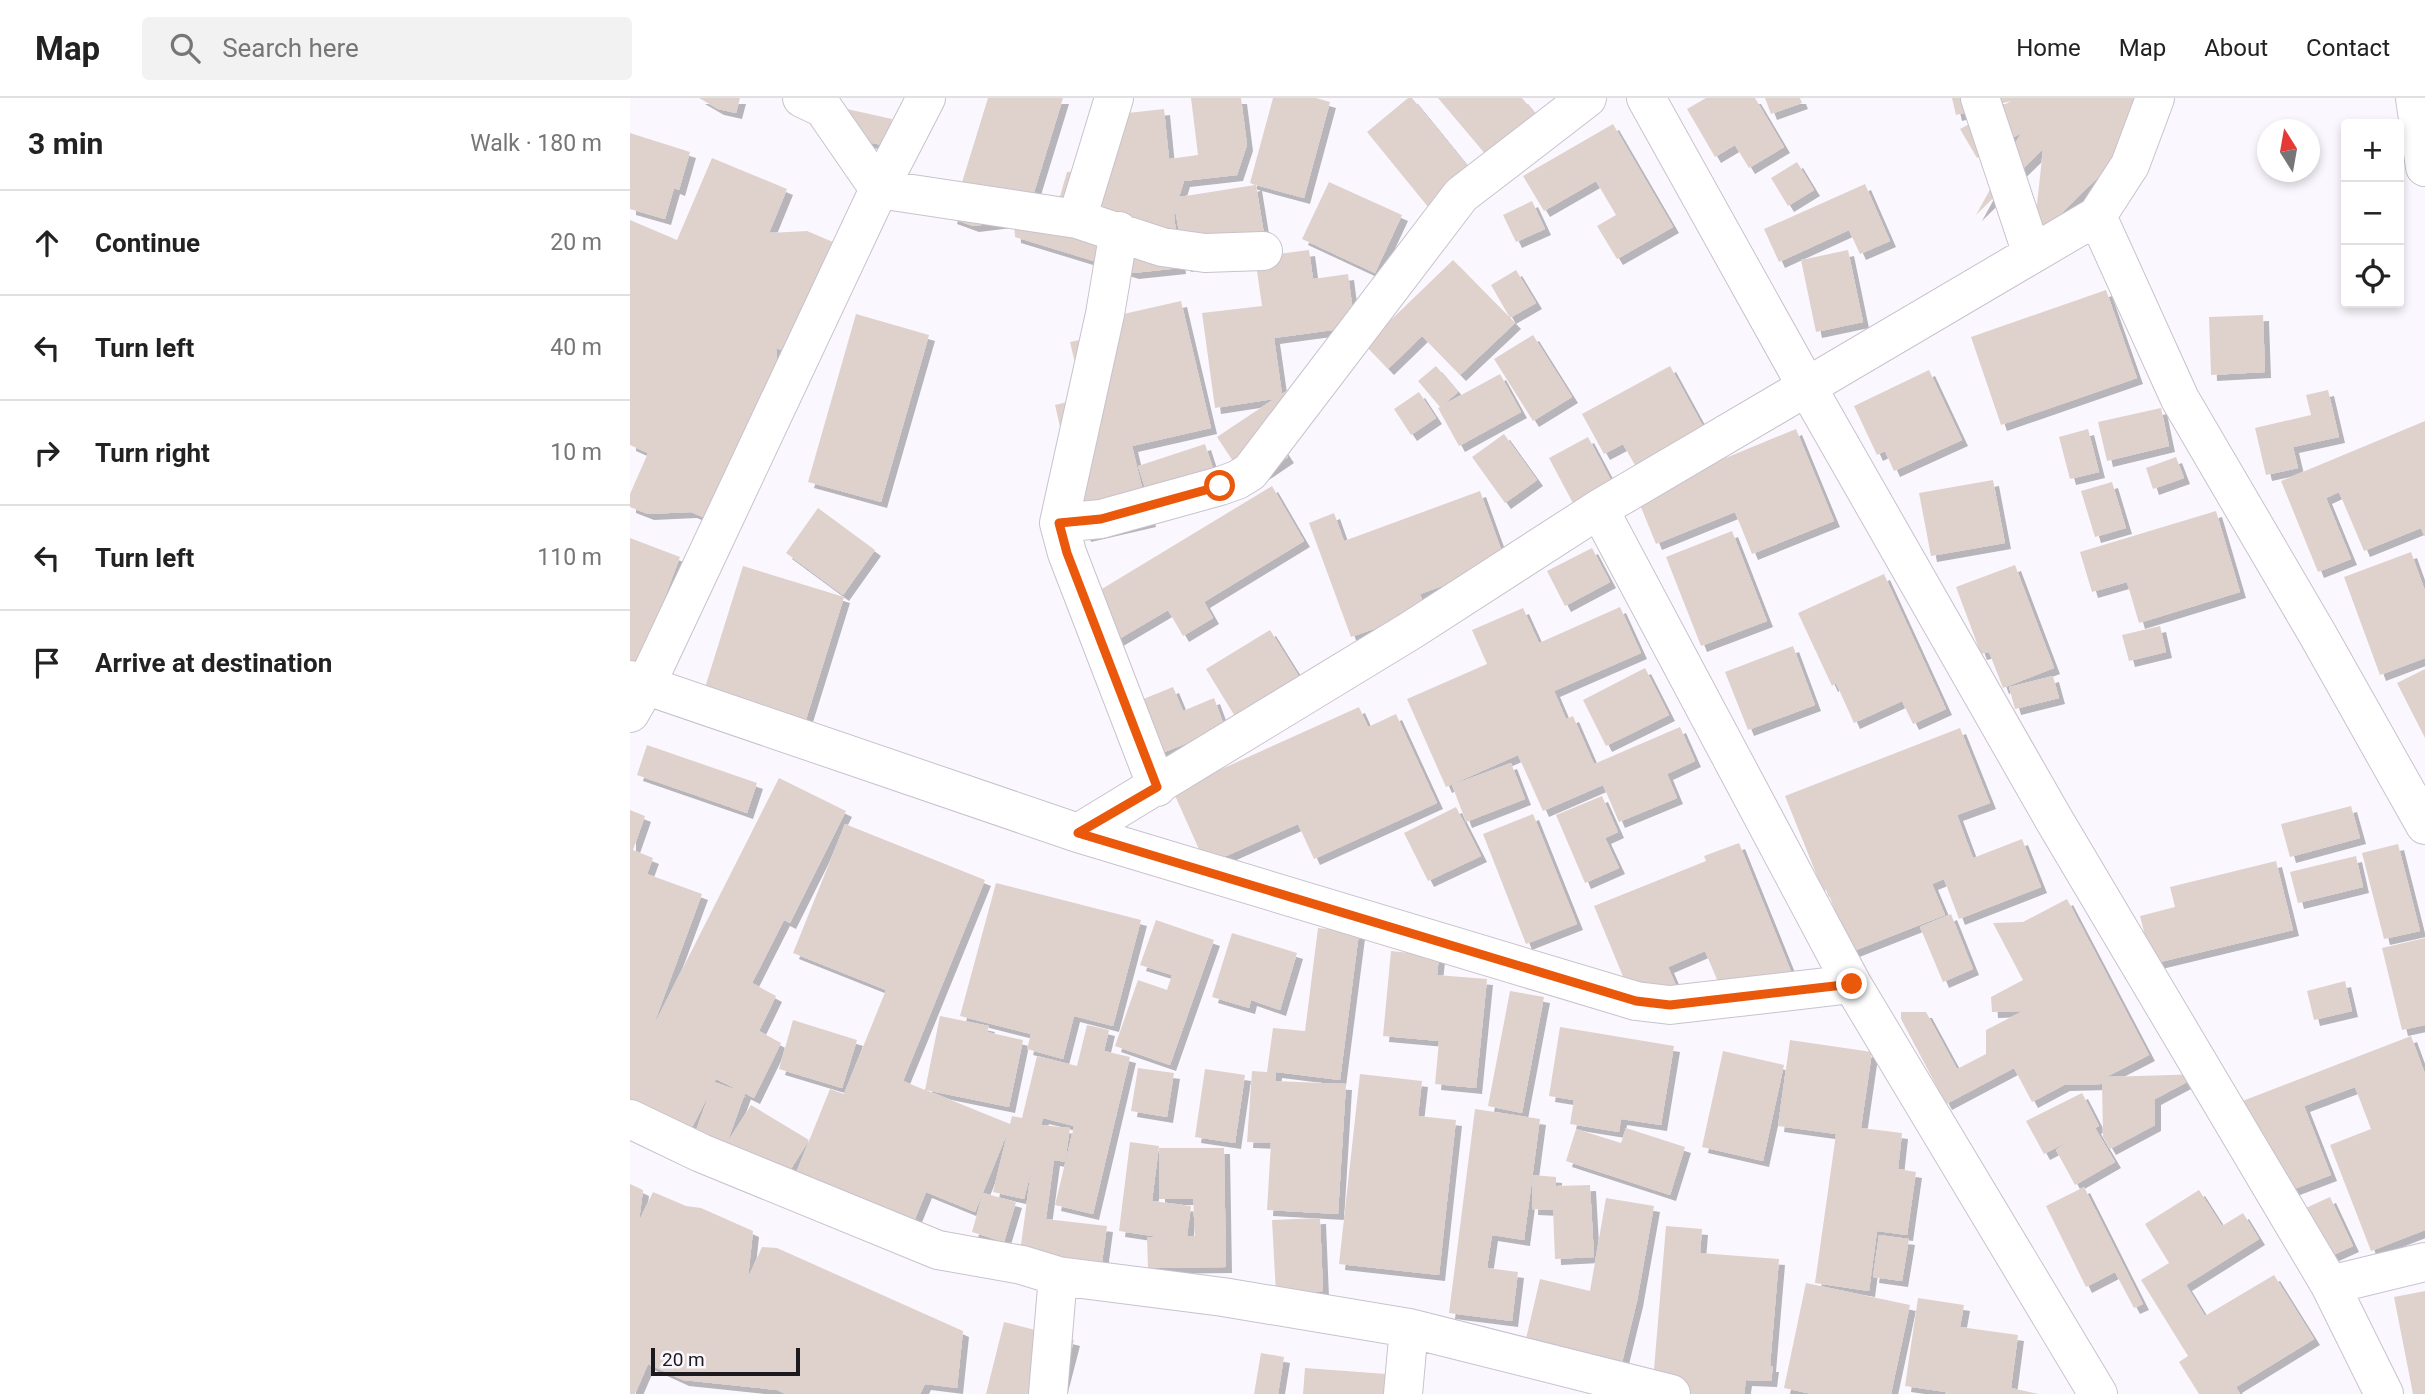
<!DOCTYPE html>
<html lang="en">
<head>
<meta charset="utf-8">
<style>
  body { margin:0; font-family:Roboto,sans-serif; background:#f2f2f2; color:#222 }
  .controls { position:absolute; right:21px; top:21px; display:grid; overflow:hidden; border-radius:7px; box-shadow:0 4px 10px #0003 }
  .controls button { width:63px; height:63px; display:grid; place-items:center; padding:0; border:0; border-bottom:2px solid #e0e0e0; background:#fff; color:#222; font:35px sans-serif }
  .compass { position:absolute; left:1627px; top:21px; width:63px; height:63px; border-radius:50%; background:#fff; box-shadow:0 4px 10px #0003; rotate:349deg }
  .scale { position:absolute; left:21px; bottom:18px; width:149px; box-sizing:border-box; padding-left:7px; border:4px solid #1c1a1e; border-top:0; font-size:19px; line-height:24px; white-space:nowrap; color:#1c1a1e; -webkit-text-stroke:5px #fbf7fe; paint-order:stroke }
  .stop { position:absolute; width:21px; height:21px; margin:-16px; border:5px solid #ea580c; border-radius:50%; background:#fff }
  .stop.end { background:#ea580c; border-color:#fff; box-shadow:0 2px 7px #0008 }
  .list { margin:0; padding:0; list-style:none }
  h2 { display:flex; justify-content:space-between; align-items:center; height:91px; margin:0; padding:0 28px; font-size:30px }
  h2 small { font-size:23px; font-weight:400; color:#767676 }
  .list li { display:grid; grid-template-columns:46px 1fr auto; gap:21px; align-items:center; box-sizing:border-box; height:105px; padding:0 28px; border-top:2px solid #e0e0e0 }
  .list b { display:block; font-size:26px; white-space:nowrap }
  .list em { font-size:23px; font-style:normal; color:#767676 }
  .icon { flex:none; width:38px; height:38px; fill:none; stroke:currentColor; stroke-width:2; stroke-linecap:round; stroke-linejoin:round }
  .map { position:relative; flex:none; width:1795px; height:1296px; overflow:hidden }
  header { display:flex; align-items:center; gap:42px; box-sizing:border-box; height:98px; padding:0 35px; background:#fff; border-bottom:2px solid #e0e0e0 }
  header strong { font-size:33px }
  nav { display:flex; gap:38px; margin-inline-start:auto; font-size:24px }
  .search { width:490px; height:63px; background:#f2f2f2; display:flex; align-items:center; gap:18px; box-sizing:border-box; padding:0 24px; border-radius:7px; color:#767676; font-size:26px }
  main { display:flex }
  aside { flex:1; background:#fff }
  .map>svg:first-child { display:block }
  .building { fill:#dfd2cc; filter:url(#shadow) }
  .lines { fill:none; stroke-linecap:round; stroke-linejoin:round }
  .street-casing { stroke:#c8c2cd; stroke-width:40 }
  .street { stroke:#fff; stroke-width:38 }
  .route { stroke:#ea580c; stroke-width:9 }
</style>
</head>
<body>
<header>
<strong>Map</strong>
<div class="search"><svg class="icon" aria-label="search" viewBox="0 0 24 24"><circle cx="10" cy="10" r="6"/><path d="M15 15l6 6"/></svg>Search here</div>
<nav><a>Home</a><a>Map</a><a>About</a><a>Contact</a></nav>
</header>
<main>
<aside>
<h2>3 min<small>Walk · 180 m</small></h2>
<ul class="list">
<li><svg class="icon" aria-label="ahead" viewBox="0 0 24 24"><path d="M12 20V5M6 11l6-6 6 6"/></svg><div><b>Continue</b></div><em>20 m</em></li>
<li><svg class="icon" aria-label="left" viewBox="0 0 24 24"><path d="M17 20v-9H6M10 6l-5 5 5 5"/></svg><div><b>Turn left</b></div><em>40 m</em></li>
<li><svg class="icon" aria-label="right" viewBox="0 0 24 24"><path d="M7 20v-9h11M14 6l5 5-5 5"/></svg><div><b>Turn right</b></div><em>10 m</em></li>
<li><svg class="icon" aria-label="left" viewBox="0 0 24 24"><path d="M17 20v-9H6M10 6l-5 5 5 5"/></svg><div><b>Turn left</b></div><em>110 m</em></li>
<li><svg class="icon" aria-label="arrive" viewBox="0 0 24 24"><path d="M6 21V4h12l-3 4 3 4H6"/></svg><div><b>Arrive at destination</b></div></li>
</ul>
</aside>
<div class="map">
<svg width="1795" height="1296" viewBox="0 0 1795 1296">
  <defs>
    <filter id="shadow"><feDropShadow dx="6" dy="6" stdDeviation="0" flood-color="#0004"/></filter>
  </defs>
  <rect width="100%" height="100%" fill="#fbf7fe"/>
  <!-- building -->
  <path class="building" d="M 69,0 L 110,0 L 106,15 L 88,11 Z
    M 358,0 L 433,0 L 402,101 L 430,98 L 437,74 L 468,71 L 462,19 L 534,11 L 539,61 L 568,57 L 561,0 L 611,0 L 617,47 L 607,77 L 554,83 L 549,99 L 625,87 L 620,85 L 643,0 L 686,0 L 700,4 L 674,100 L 626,87 L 637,154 L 555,168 L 545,111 L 544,117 L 550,170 L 503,175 L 385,139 L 384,123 L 343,128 L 321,120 Z
    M 778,0 L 782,0 L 847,80 L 803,115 L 737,34 Z
    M 808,0 L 892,0 L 912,24 L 862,64 Z
    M 1076,0 L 1125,0 L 1154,49 L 1119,70 L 1105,47 L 1085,59 L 1057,11 Z
    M 1135,0 L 1170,0 L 1172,5 L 1141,16 Z
    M 1322,0 L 1509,0 L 1504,44 L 1403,143 L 1413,51 L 1346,117 L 1391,35 L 1347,60 L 1330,31 L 1381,3 L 1326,17 Z
    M 199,7 L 262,21 L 256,48 L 192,34 Z
    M 983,26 L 1043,129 L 987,161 L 967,128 L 986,117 L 966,83 L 914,113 L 893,78 Z
    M 0,35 L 60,54 L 49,92 L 44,90 L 35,121 L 0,111 Z
    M 82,60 L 157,91 L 139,135 L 177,133 L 203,144 L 157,254 L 146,250 L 147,263 L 80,422 L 61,414 L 18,416 L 0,409 L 0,396 L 18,355 L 0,347 L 0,122 L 47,142 Z
    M 1167,64 L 1184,92 L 1158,108 L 1141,80 Z
    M 699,84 L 772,117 L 745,175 L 672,141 Z
    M 1235,86 L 1260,143 L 1230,156 L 1219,132 L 1149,164 L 1134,131 Z
    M 902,103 L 915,131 L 886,144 L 873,117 Z
    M 679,152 L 683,181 L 718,176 L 725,229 L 644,240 L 652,296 L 689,271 L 640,332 L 658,359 L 618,386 L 587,339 L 644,301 L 585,310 L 572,215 L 632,208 L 625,159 Z
    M 1218,152 L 1233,224 L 1186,234 L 1171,162 Z
    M 823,162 L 885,225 L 830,277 L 792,238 L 758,271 L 735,247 Z
    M 886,172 L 906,205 L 880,220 L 861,187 Z
    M 1476,192 L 1507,280 L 1371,327 L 1341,239 Z
    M 551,203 L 581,330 L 502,348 L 520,423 L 455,438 L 425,307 L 453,300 L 440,244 L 471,237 L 467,222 Z
    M 226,216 L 299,237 L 251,404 L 178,384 Z
    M 1633,217 L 1635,274 L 1581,277 L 1579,219 Z
    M 903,237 L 942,299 L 903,323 L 864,261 Z
    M 806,268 L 828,294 L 813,307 L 870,276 L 891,314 L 829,348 L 808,310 L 810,309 L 788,283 Z
    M 1040,268 L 1075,332 L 1006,369 L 993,346 L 974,356 L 952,316 Z
    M 1299,272 L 1332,342 L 1264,373 L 1255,353 L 1247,357 L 1224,308 Z
    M 1698,292 L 1709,339 L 1663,349 L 1668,370 L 1636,377 L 1625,330 L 1681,317 L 1676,297 Z
    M 789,294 L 806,320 L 781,337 L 764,311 Z
    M 1531,310 L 1539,348 L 1477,363 L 1468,324 Z
    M 1795,323 L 1795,439 L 1791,430 L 1734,453 L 1709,394 L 1696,400 L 1721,461 L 1688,474 L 1651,383 Z
    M 1166,331 L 1204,423 L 1122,456 L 1105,414 L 1026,446 L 1006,397 Z
    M 1458,331 L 1469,374 L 1440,381 L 1429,339 Z
    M 874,336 L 907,382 L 875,405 L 842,359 Z
    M 958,339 L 984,388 L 945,409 L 919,360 Z
    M 575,346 L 591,395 L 524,417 L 508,368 Z
    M 1546,359 L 1554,380 L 1523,391 L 1516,370 Z
    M 1363,382 L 1375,445 L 1301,458 L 1289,395 Z
    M 1482,384 L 1496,430 L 1465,439 L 1451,393 Z
    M 642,388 L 674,443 L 574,504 L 583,520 L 553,538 L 538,512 L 484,544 L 457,500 Z
    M 850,393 L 876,465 L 790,496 L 799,521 L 758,526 L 721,539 L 679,425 L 704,415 L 714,443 Z
    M 188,410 L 245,452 L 213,497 L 156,455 Z
    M 1586,413 L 1610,494 L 1509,525 L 1497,484 L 1462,494 L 1450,454 Z
    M 1102,433 L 1137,523 L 1071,548 L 1036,459 Z
    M 0,440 L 50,459 L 4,581 L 0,580 Z
    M 962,450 L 980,484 L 935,508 L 917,473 Z
    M 1781,454 L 1795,493 L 1795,560 L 1750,577 L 1714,479 Z
    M 1385,467 L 1424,570 L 1373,590 L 1359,554 L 1351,556 L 1326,489 Z
    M 113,468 L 214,499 L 174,628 L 73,596 Z
    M 1254,476 L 1316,611 L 1283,626 L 1272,603 L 1224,625 L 1206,585 L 1202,588 L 1168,515 Z
    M 990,509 L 1011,555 L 924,593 L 936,621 L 943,618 L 964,666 L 1050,629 L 1065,663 L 1037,676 L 1047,700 L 989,724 L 973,687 L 913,713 L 888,657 L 816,689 L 777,601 L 857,566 L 842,532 L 893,510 L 909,545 Z
    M 1530,528 L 1536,554 L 1499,563 L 1492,537 Z
    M 640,532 L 673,585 L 609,625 L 576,571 Z
    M 1163,548 L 1185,607 L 1118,632 L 1095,574 Z
    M 1015,570 L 1039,617 L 976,648 L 953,602 Z
    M 1795,571 L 1795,640 L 1767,585 Z
    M 1423,578 L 1429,600 L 1385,611 L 1379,589 Z
    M 543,589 L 553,613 L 584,600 L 595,630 L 517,661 L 496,608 Z
    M 729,609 L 738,629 L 766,616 L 807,705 L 684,761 L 668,726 L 576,767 L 543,693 Z
    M 1330,630 L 1360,705 L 1327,717 L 1343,760 L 1392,741 L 1411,789 L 1329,821 L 1314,781 L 1302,786 L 1315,817 L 1221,854 L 1197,792 L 1193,793 L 1155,698 Z
    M 17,647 L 127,685 L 117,715 L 7,677 Z
    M 881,665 L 895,701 L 836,724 L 822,687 Z
    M 149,680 L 216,713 L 160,825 L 154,822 L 122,885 L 146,898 L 129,933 L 151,945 L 124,1000 L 86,981 L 84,984 L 115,995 L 97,1045 L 121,1007 L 179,1042 L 154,1082 L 56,1060 L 80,994 L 58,1037 L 0,1009 L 0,712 L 15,718 L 3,752 L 23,760 L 17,776 L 72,796 L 22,931 Z
    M 972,698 L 988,734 L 975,740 L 989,770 L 955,785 L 926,717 Z
    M 1721,708 L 1730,740 L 1660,759 L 1651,726 Z
    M 826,709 L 851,758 L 798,783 L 774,735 Z
    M 903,716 L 947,826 L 896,846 L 853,736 Z
    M 215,726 L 355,782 L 273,983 L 295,992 L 310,918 L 359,928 L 357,934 L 393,942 L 379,1009 L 296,992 L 380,1026 L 382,1018 L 392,1020 L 407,958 L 447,968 L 457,927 L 479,932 L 474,953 L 500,959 L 463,1116 L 425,1107 L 444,1028 L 413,1020 L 411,1027 L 440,1030 L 435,1064 L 424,1062 L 416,1121 L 477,1128 L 469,1187 L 387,1176 L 401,1073 L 394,1101 L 363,1094 L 378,1033 L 345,1114 L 296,1094 L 280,1133 L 162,1085 L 200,991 L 214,996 L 256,892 L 163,855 Z
    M 1109,745 L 1162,876 L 1096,903 L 1075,853 L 1038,869 L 1050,897 L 1008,915 L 964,808 L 1076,763 L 1074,758 Z
    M 1768,746 L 1790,833 L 1754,841 L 1732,755 Z
    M 1726,758 L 1733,789 L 1668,805 L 1660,774 Z
    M 1646,763 L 1663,832 L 1522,866 L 1510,818 L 1545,809 L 1540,789 Z
    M 366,785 L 511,822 L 483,928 L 444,918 L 433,961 L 397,951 L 401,936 L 330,918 Z
    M 1437,801 L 1519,957 L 1476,979 L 1572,976 L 1525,1001 L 1525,1027 L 1480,1051 L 1473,1039 L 1472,986 L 1434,987 L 1402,1004 L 1384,970 L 1316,1006 L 1271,921 L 1271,914 L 1296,914 L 1327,971 L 1356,956 L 1356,932 L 1393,913 L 1362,914 L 1361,899 L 1393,882 L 1363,825 L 1393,824 Z
    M 1321,816 L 1343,871 L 1313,884 L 1290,829 Z
    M 526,822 L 584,842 L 540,967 L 485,948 L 508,882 L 537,892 L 542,877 L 510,867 Z
    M 688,830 L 729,835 L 710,982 L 646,974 L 645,983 L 716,986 L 708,1116 L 637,1112 L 641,1045 L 617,1044 L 622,973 L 637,974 L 643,930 L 675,933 Z
    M 602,835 L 667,855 L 650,912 L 621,902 L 619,910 L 582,899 Z
    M 1795,840 L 1795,927 L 1772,932 L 1752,850 Z
    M 761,853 L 809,858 L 807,877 L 857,881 L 846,990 L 805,986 L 809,943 L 753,938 Z
    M 1715,883 L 1722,913 L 1684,922 L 1677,893 Z
    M 880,893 L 914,899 L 892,1015 L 858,1008 Z
    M 163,922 L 227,942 L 212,990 L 149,971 Z
    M 930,929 L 1044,948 L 1031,1027 L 991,1021 L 989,1034 L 940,1026 L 944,1002 L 919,998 Z
    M 1781,938 L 1795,976 L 1795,1132 L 1741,1153 L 1700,1047 L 1741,1031 L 1725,989 L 1674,1008 L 1701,1077 L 1638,1101 L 1602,1007 Z
    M 1160,942 L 1242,954 L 1231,1030 L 1272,1035 L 1268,1071 L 1286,1074 L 1277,1137 L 1247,1133 L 1239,1193 L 1185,1185 L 1206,1036 L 1148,1028 Z
    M 1093,953 L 1154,967 L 1133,1063 L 1072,1049 Z
    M 508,970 L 544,975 L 537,1019 L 501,1013 Z
    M 575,971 L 615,977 L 605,1045 L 565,1039 Z
    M 730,976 L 792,983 L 788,1018 L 826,1022 L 809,1177 L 709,1166 Z
    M 1452,995 L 1469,1028 L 1465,1030 L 1485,1064 L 1445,1087 L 1426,1052 L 1437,1044 L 1414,1056 L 1396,1023 Z
    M 845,1011 L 910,1021 L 894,1142 L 862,1137 L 857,1170 L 888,1174 L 882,1223 L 819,1215 Z
    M 996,1030 L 1055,1049 L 1040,1097 L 936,1063 L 946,1031 L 991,1045 Z
    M 500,1044 L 529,1048 L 522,1103 L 561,1108 L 557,1138 L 565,1138 L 563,1101 L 529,1101 L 529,1050 L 594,1050 L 596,1169 L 518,1170 L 517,1139 L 529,1139 L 489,1133 Z
    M 903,1077 L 926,1079 L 926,1088 L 960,1087 L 964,1159 L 925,1161 L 923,1112 L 902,1111 Z
    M 0,1086 L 13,1092 L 9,1123 L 23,1094 L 56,1108 L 71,1110 L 123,1133 L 118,1180 L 132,1149 L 147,1150 L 333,1233 L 327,1290 L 295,1286 L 290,1296 L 156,1296 L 147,1292 L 53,1282 L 18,1266 L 5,1296 L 0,1296 Z
    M 1454,1089 L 1513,1206 L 1504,1210 L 1485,1174 L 1456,1189 L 1416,1108 Z
    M 1569,1092 L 1592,1128 L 1613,1115 L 1629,1141 L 1556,1187 L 1575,1218 L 1644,1177 L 1684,1241 L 1606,1289 L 1610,1296 L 1569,1296 L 1549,1264 L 1558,1258 L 1511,1182 L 1539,1165 L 1515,1126 Z
    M 353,1095 L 386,1104 L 374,1144 L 342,1134 Z
    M 1700,1099 L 1723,1148 L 1690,1163 L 1667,1114 Z
    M 976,1100 L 1024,1108 L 1007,1203 L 987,1285 L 891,1262 L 910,1181 L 960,1193 Z
    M 690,1120 L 693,1193 L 646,1196 L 642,1122 Z
    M 1036,1128 L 1072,1131 L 1070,1155 L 1149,1161 L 1140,1268 L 1143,1268 L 1141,1283 L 1116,1282 L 1114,1296 L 1022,1295 Z
    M 1249,1137 L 1279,1141 L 1272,1183 L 1243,1179 Z
    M 1176,1185 L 1280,1207 L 1261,1296 L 1182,1296 L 1154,1290 Z
    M 1795,1193 L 1795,1296 L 1783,1296 L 1764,1199 Z
    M 1288,1200 L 1334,1207 L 1330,1229 L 1388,1237 L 1381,1290 L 1409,1296 L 1315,1296 L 1316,1294 L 1275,1288 Z
    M 374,1224 L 444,1242 L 430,1296 L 356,1296 Z
    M 631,1255 L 654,1259 L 648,1296 L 624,1296 Z
    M 675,1270 L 770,1277 L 769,1296 L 673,1296 Z"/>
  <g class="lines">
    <!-- street casing -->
    <g class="street-casing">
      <path id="street" d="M 172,0 L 193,10 L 249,91 L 447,121 L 532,149 L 575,155 L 633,153
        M 1016,0 L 1177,289 L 1423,720 L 1700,1187 L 1754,1296
        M 1350,0 L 1402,156
        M 1785,0 L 1795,69
        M 1467,118 L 1550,301 L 1688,537 L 1795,727
        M 447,121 L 484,0
        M 969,411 L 1222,886 L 1468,1296
        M 429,425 L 475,216 L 489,133
        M 0,582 L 448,735 L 780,533 L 969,411 L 1467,118 L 1500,67 L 1525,0
        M 0,615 L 16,587 L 249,91 L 296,0
        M 527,689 L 437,455 L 429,425 L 471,421 L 590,388 L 607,382 L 620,374 L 831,97 L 957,0
        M 448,735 L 1006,903 L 1040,907 L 1222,886
        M 0,1021 L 71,1055 L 308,1152 L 392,1167 L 428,1178 L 593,1199 L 779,1230 L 1041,1296
        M 1700,1187 L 1795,1164
        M 418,1296 L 428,1178
        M 773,1296 L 779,1230"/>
    </g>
    <!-- street -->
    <use href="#street" class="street"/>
  </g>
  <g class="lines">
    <!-- route -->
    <path class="route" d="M 590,388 L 471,421 L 429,425 L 437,455 L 527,689 L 448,735 L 1006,903 L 1040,907 L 1222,886"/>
  </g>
</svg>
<div class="controls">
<button>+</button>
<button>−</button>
<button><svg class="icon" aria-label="locate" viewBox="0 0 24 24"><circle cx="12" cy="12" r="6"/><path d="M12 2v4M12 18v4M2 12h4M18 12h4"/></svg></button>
</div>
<svg class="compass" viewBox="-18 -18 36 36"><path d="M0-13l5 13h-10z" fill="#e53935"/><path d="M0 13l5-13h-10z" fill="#767676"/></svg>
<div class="scale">20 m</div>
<div class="stop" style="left:590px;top:388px"></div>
<div class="stop end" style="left:1222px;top:886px"></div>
</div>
</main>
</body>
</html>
